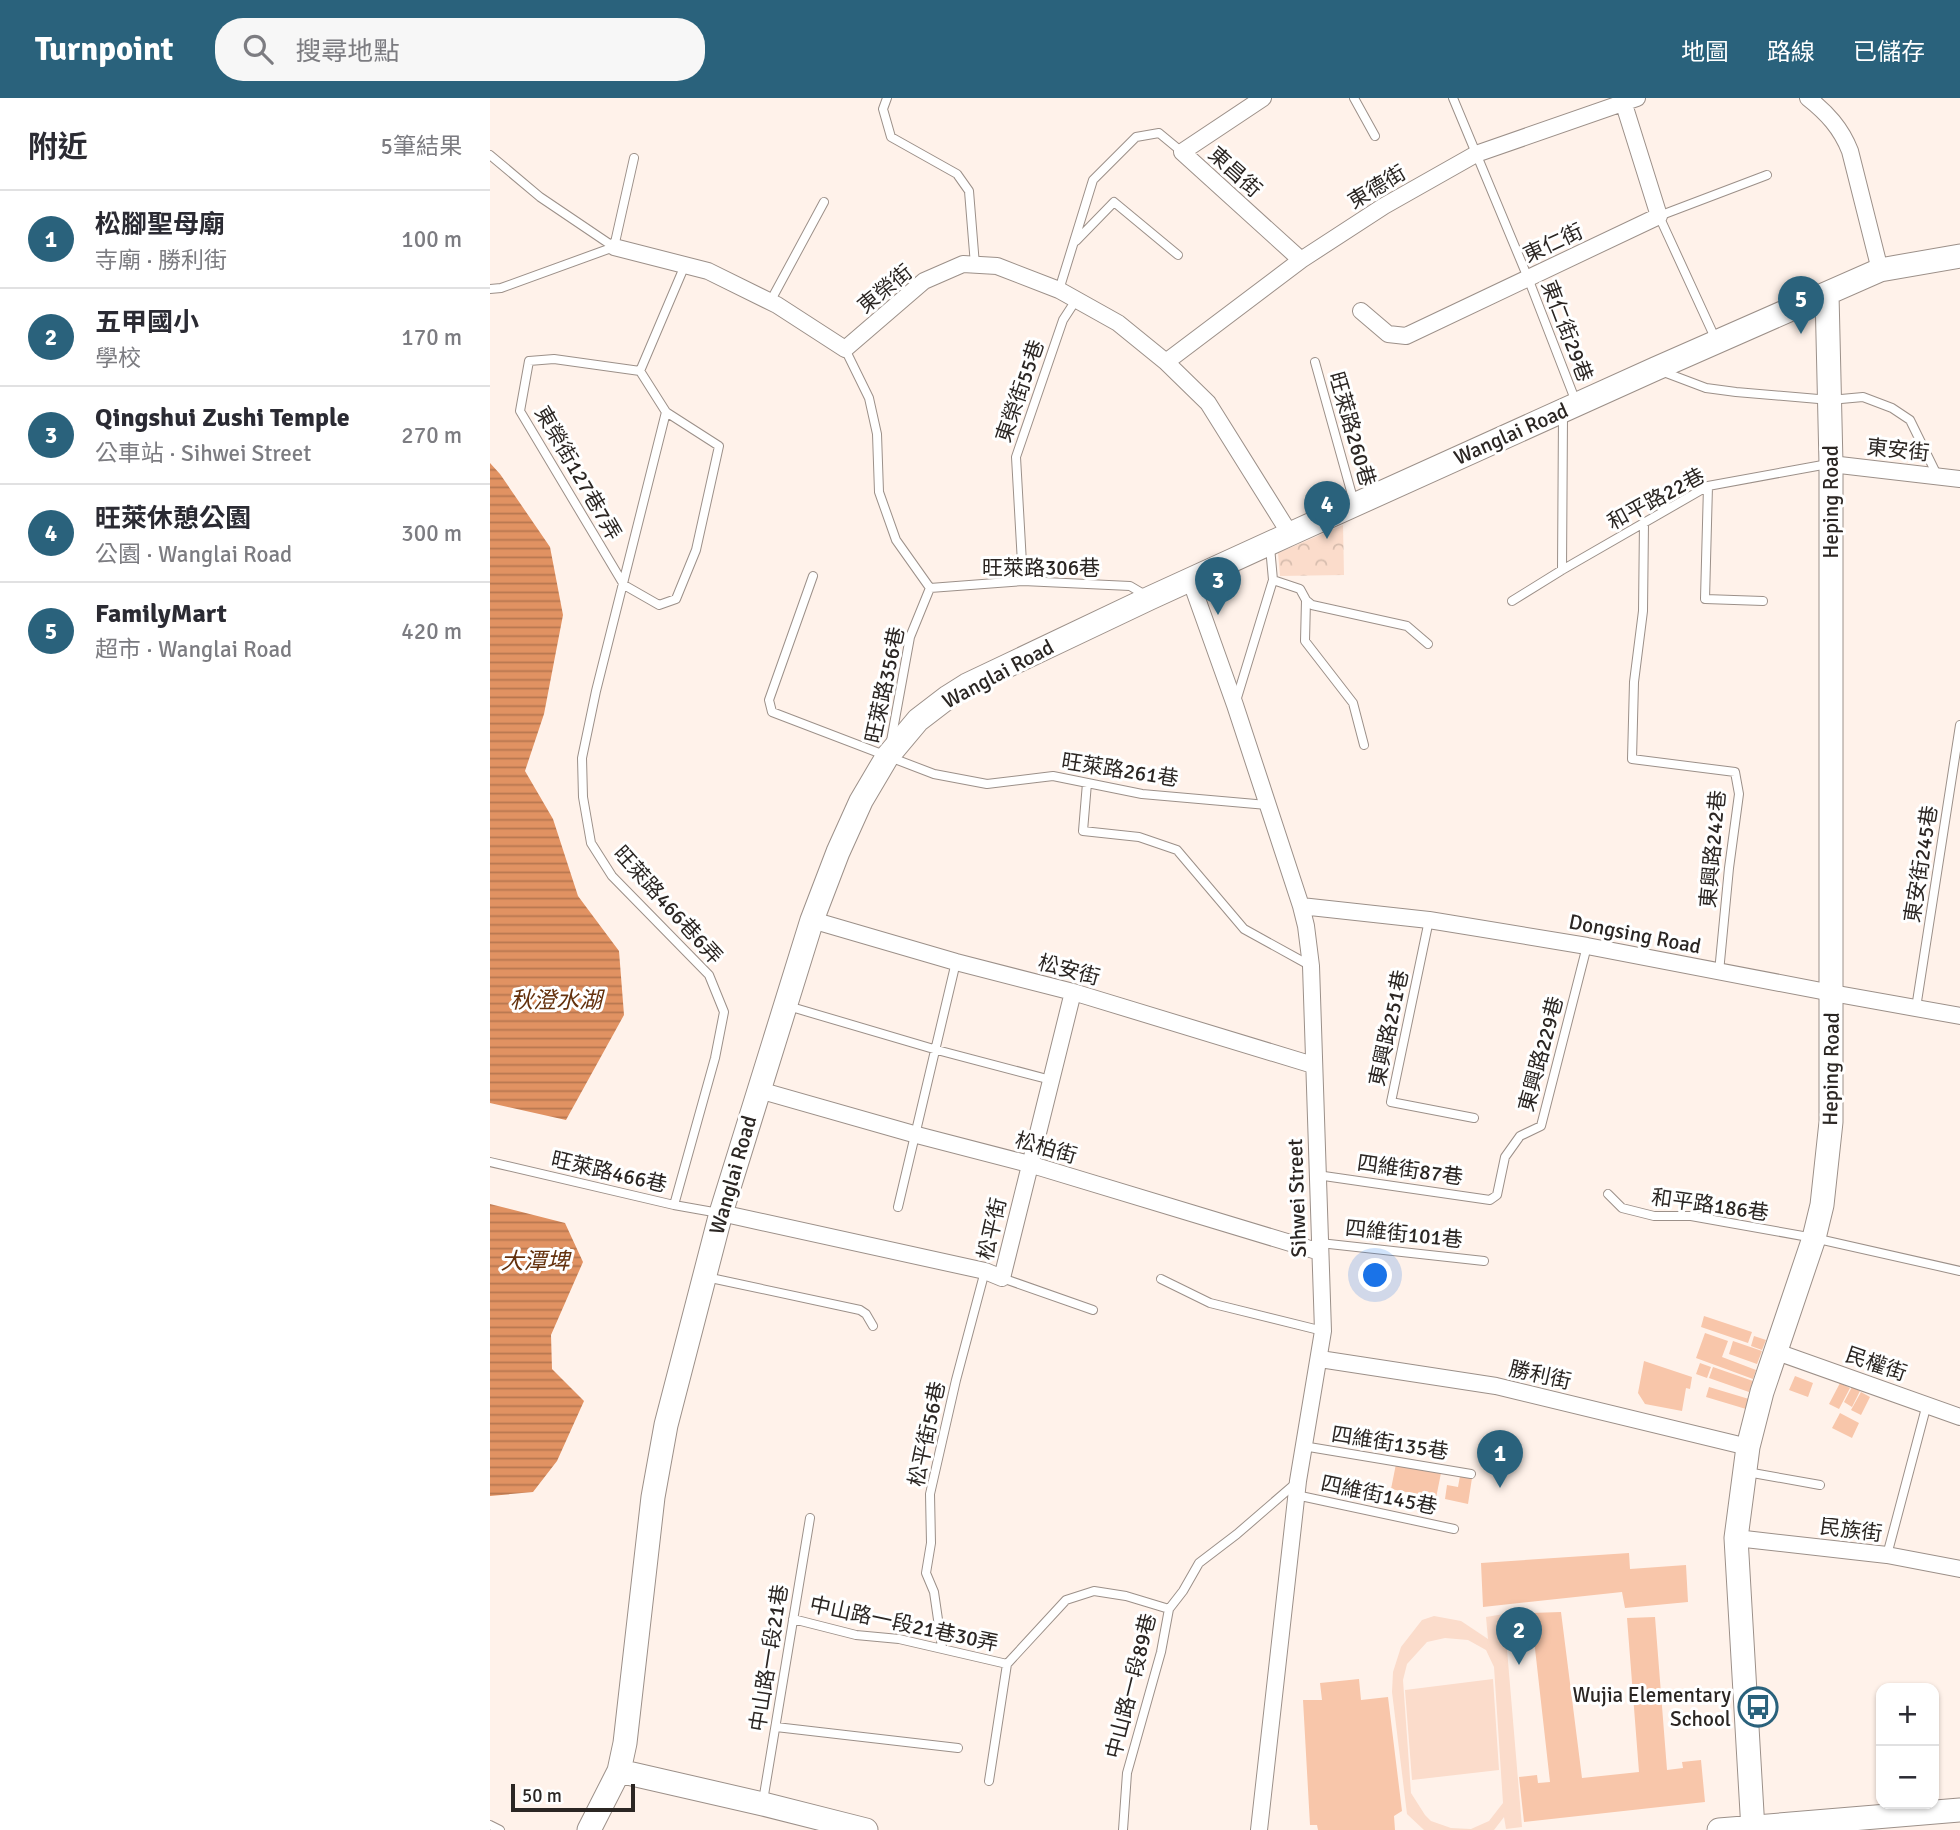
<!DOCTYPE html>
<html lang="zh-TW">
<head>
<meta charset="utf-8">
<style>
  body { margin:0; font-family:Signika,"Noto Sans TC",sans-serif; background:#f7f7f7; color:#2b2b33 }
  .controls { position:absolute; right:21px; bottom:21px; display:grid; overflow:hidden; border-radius:14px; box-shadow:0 2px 5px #0004 }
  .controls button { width:63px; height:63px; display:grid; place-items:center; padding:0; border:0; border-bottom:2px solid #e1e1e2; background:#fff; color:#2b2b33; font:35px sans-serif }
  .scale { position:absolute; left:21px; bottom:18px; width:124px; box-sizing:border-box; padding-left:7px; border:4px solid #2b2623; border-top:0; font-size:19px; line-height:24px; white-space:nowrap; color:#2b2623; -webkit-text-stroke:5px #fff; paint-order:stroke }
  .you { position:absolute; left:886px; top:1178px; width:24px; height:24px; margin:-18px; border:5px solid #fff; border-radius:50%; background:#1a73e8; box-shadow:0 0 0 10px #1a73e833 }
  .badge { display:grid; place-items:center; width:46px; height:46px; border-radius:50%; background:#2a627c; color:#fff; font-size:23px; font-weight:700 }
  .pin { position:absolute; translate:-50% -58px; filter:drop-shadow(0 2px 4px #0008) }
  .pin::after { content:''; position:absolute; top:37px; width:24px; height:21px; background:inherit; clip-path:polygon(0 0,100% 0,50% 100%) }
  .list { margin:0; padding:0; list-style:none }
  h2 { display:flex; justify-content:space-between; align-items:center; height:91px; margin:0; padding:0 28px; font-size:30px }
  h2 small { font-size:23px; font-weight:400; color:#7c7c81 }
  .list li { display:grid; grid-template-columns:46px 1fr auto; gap:21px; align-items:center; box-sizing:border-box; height:98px; padding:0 28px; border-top:2px solid #e1e1e2 }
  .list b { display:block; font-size:26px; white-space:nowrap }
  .list p { margin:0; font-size:23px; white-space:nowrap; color:#7c7c81 }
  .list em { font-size:23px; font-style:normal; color:#7c7c81 }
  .icon { flex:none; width:38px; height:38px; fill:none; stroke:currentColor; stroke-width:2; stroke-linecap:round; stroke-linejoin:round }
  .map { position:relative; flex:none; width:1470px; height:1732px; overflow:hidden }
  header { display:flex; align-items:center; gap:42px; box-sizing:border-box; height:98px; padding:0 35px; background:#2a627c; color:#fff }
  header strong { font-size:33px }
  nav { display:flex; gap:38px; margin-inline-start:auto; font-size:24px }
  .search { width:490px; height:63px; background:#f7f7f7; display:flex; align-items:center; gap:18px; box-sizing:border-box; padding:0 24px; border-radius:28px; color:#7c7c81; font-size:26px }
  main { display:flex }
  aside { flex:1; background:#fff }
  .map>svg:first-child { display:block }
  .park { fill:url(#park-crowns) }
  .garden { fill:#fbdccb; fill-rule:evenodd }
  .water { fill:url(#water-rules) }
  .building { fill:#f8c6aa }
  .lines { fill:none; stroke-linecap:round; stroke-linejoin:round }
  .lane-casing { stroke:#9c9089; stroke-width:10 }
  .street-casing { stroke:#9c9089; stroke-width:18 }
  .secondary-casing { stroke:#9c9089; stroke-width:25 }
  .lane { stroke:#fff; stroke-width:8 }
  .street { stroke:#fff; stroke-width:16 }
  .secondary { stroke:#fff; stroke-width:23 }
  .labels { text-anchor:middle; stroke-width:6; stroke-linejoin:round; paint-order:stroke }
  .street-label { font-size:21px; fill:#2b2623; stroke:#fff }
  .poi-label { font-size:21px; fill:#2b2623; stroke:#fff; text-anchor:end }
  .water-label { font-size:23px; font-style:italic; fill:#64310d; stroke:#fff }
</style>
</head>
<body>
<header>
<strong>Turnpoint</strong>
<div class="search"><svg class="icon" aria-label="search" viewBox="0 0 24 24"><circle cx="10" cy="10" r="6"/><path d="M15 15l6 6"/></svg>搜尋地點</div>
<nav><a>地圖</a><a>路線</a><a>已儲存</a></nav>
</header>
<main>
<aside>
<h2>附近<small>5筆結果</small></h2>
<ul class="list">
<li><span class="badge">1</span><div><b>松腳聖母廟</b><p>寺廟 · 勝利街</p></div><em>100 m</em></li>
<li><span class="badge">2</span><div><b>五甲國小</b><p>學校</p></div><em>170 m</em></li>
<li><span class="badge">3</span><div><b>Qingshui Zushi Temple</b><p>公車站 · Sihwei Street</p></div><em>270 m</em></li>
<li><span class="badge">4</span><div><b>旺萊休憩公園</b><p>公園 · Wanglai Road</p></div><em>300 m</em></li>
<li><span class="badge">5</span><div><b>FamilyMart</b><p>超市 · Wanglai Road</p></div><em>420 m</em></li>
</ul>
</aside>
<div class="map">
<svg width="1470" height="1732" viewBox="0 0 1470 1732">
  <defs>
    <pattern id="park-crowns" width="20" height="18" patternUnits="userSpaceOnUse" patternTransform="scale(1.75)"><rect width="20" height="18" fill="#fbdccb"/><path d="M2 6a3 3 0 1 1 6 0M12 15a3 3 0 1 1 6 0" fill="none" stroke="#d7bdae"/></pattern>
    <pattern id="water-rules" width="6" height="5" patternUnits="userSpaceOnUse" patternTransform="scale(1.75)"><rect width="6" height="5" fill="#e19262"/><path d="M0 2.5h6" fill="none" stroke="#b77750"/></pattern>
  </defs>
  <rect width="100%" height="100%" fill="#fff2ea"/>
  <!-- park -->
  <path class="park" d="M 853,427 L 854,477 L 790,478 L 788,455 Z"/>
  <!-- garden -->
  <path class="garden" d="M 1014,1516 L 1032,1729 L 1016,1731 L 1014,1719 L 1004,1732 L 934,1732 L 917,1716 L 902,1594 L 903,1574 L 911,1549 L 932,1522 L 944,1518 L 971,1523 L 998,1541 L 996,1519 ZM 955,1540 L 978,1542 L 996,1552 L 1004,1569 L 1013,1705 L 999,1723 L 981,1731 L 961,1730 L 941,1723 L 935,1717 L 921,1695 L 913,1582 L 917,1566 L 937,1544 Z
    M 1003,1581 L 1009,1672 L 922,1682 L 915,1592 Z"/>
  <!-- water -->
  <path class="water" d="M 0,365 L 10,376 L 60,449 L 73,517 L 54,616 L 35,673 L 63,721 L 88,798 L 129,853 L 134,917 L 76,1022 L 0,1005 Z
    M 0,1106 L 75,1125 L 93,1164 L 61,1237 L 62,1271 L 94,1303 L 67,1363 L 43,1394 L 0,1398 Z"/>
  <!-- building -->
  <path class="building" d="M 1214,1218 L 1262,1234 L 1258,1245 L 1211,1229 Z
    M 1215,1235 L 1238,1243 L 1232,1259 L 1266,1272 L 1263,1281 L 1206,1260 Z
    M 1264,1238 L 1276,1242 L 1272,1252 L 1261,1248 Z
    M 1243,1243 L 1272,1253 L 1267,1266 L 1239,1256 Z
    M 1154,1263 L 1202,1279 L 1200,1291 L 1196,1290 L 1192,1313 L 1155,1306 L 1148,1295 Z
    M 1210,1265 L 1221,1269 L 1217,1280 L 1206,1276 Z
    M 1223,1269 L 1263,1283 L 1259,1294 L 1219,1280 Z
    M 1305,1278 L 1323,1285 L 1318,1299 L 1299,1292 Z
    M 1350,1285 L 1360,1290 L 1349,1311 L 1339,1306 Z
    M 1219,1289 L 1259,1301 L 1256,1311 L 1216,1299 Z
    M 1362,1289 L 1370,1293 L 1362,1309 L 1354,1304 Z
    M 1371,1294 L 1380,1299 L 1371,1317 L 1361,1312 Z
    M 1350,1315 L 1369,1325 L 1362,1340 L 1342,1330 Z
    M 906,1366 L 951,1375 L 946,1400 L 901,1391 Z
    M 970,1378 L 982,1380 L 978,1406 L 955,1401 L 957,1387 L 968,1389 Z
    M 1139,1455 L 1140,1471 L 1196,1467 L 1198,1504 L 1135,1510 L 1132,1494 L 993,1509 L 991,1465 Z
    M 1071,1514 L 1092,1680 L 1149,1674 L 1137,1520 L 1165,1519 L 1177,1672 L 1193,1670 L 1192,1664 L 1211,1662 L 1215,1704 L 1034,1724 L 1029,1679 L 1047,1677 L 1048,1685 L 1060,1684 L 1041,1515 Z
    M 869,1581 L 871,1602 L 898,1599 L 912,1713 L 904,1718 L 905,1732 L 828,1732 L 827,1727 L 820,1727 L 813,1602 L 832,1602 L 830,1585 Z"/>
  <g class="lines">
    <!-- lane casing -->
    <g class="lane-casing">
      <path id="lane" d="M 397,0 L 393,11 L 401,39 L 467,76 L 479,93 L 485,167
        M 864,0 L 885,38
        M 963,0 L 1038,180 L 1086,304
        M 0,57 L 50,99 L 124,149
        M 586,143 L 624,104 L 688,157
        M 124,149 L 144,60
        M 0,191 L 11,190 L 124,149
        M 569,192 L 603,82 L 646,39 L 669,35 L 692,54
        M 280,204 L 334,104
        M 1226,242 L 1169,118 L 1277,77
        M 355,251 L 379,300 L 387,336 L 389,394 L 406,442 L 440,490 L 420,539 L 401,643
        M 64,261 L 150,273 L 176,314 L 229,348 L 206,452 L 186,501 L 169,507 L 134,487 L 30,313 L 39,263 Z
        M 825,264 L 864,404
        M 150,273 L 195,167
        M 1171,273 L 1216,290 L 1246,294 L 1340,302 L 1373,299 L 1402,310 L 1420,322 L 1447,377
        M 176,314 L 106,593 L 92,660 L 93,699 L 101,745 L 122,778 L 219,877 L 234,914 L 225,960 L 184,1107
        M 1218,388 L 1215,501 L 1273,503
        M 1154,424 L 1153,513 L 1144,584 L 1142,661 L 1245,674 L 1249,696 L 1239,770 L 1229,874
        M 780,449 L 783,482 L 810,491 L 816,502 L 815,543 L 863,605 L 874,647
        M 1072,472 L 1073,317
        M 323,478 L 279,602 L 282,614 L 444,676 L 497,686 L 563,678 L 652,696 L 777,707
        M 533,483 L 526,359 L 573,222 L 586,202
        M 440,490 L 533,483 L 640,488 L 657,498
        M 816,502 L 822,507 L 917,528 L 938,546
        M 1022,503 L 1072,472 L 1218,388 L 1338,366
        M 746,603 L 783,482
        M 597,685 L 593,733 L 649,739 L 687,752 L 754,831 L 821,868
        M 939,822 L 901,1004 L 984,1020
        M 298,908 L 447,952 L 561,982
        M 1426,910 L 1470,627
        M 0,1064 L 184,1107 L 229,1115
        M 827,1077 L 1000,1102 L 1007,1097 L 1015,1059 L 1030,1038 L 1051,1028 L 1097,848
        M 1118,1096 L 1132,1110 L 1164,1118 L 1201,1118 L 1324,1140 L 1470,1173
        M 408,1109 L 466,864
        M 830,1145 L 994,1163
        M 216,1179 L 370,1212 L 376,1216 L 383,1228
        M 512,1180 L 603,1212
        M 671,1181 L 720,1205 L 833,1233
        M 813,1348 L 981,1376
        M 1257,1374 L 1330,1387
        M 806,1397 L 964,1431
        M 1397,1457 L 1437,1306
        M 303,1521 L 366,1537 L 409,1541 L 517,1566
        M 452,1549 L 444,1494 L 436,1475 L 441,1445 L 440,1396 L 466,1282 L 495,1173
        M 286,1629 L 468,1650
        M 499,1683 L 517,1566 L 576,1502 L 604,1493 L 636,1498 L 679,1511
        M 273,1703 L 320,1420
        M 0,1727 L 10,1732
        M 633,1732 L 637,1675 L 671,1554 L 679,1511 L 693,1493 L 709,1465 L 747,1436 L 806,1385"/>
    </g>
    <!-- street casing -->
    <g class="street-casing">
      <path id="street" d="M 773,0 L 692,54 L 811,162
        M 1318,0 C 1337,15 1351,30 1360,53 L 1390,172
        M 124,149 L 218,173 L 287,207 L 355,251 L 434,183 L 473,166 L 507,168 L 569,192 L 628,225 L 676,264 L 718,305 L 800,436
        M 871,213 L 898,236 L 916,238 L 1169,118 L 1132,0
        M 676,264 L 811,162 L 894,108 L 986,56 L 1147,0
        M 1341,366 L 1470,381
        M 700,481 L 745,607 L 811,808 L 816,828 L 821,868 L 833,1233 L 808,1383 L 769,1732
        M 811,808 L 939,822 L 1097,848 L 1342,895 L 1470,918
        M 322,822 L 466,864 L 583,894 L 823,967
        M 269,992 L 427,1037 L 539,1066 L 830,1154
        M 231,1115 L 495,1173 L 512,1180 L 583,894
        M 1287,1254 L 1470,1319
        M 830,1261 L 1006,1288 L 1258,1349
        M 1246,1440 L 1397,1457 L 1470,1471"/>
    </g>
    <!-- secondary casing -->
    <g class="secondary-casing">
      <path id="secondary" d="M 129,1673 L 273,1706 L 376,1732
        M 99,1732 L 129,1673 L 135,1645 L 163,1399 L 176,1327 L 231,1115 L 322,822 L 348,754 L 371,703 L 397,659 L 428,622 L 458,599 L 477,587 L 660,500 L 800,436 L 1165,271 L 1390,172 L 1470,158
        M 1229,1732 L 1470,1712
        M 1263,1732 L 1246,1440 L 1258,1349 L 1272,1294 L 1324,1140 L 1332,1107 L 1341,1024 L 1341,366 L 1337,196"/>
    </g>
    <!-- lane -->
    <use href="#lane" class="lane"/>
    <!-- street -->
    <use href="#street" class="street"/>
    <!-- secondary -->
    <use href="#secondary" class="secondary"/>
  </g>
  <!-- icons -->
  <defs>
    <g id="bus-ring" transform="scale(2.0125)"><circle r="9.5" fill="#fff" stroke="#2a627c" stroke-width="1.5"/><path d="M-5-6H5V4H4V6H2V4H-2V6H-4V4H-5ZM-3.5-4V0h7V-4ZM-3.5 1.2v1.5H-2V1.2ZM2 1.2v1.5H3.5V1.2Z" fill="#2a627c"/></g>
  </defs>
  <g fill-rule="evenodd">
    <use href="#bus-ring" x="1268" y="1609"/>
  </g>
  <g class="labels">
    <!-- street labels -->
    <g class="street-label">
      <text transform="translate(745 74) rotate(42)" y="7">東昌街</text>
      <text transform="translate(887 89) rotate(-31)" y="7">東德街</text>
      <text transform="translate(1063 145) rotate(-25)" y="7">東仁街</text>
      <text transform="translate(395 191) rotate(-39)" y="7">東榮街</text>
      <text transform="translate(1077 233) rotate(69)" y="7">東仁街29巷</text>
      <text transform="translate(530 293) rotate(-71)" y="7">東榮街55巷</text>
      <text transform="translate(862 331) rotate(74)" y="7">旺萊路260巷</text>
      <text transform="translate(1021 336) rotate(-24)" y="7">Wanglai Road</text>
      <text transform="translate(1408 352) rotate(6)" y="7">東安街</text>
      <text transform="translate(88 375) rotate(60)" y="7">東榮街127巷7弄</text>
      <text transform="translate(1166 401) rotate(-28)" y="7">和平路22巷</text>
      <text transform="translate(1341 404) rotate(-90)" y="7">Heping Road</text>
      <text x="551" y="477">旺萊路306巷</text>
      <text transform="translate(508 576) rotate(-28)" y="7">Wanglai Road</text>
      <text transform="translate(395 587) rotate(-78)" y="7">旺萊路356巷</text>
      <text transform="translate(630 672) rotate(9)" y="7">旺萊路261巷</text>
      <text transform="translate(1223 751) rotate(-85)" y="7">東興路242巷</text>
      <text transform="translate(1431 766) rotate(-81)" y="7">東安街245巷</text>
      <text transform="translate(178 807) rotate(48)" y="7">旺萊路466巷6弄</text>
      <text transform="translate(1145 836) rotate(11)" y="7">Dongsing Road</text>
      <text transform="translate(579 872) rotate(15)" y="7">松安街</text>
      <text transform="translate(899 930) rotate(-78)" y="7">東興路251巷</text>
      <text transform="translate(1051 956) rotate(-75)" y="7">東興路229巷</text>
      <text transform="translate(1341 971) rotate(-89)" y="7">Heping Road</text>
      <text transform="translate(556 1050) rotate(16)" y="7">松柏街</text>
      <text transform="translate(920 1072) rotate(8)" y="7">四維街87巷</text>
      <text transform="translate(119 1074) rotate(13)" y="7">旺萊路466巷</text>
      <text transform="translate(243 1077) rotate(-74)" y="7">Wanglai Road</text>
      <text transform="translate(807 1100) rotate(-92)" y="7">Sihwei Street</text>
      <text transform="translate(1220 1107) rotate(8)" y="7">和平路186巷</text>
      <text transform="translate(502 1131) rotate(-77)" y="7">松平街</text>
      <text transform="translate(914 1136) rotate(6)" y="7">四維街101巷</text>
      <text transform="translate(1386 1266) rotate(19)" y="7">民權街</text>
      <text transform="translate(1050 1277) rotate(13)" y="7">勝利街</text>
      <text transform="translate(437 1336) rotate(-78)" y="7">松平街56巷</text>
      <text transform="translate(900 1345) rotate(9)" y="7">四維街135巷</text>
      <text transform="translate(889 1397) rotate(12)" y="7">四維街145巷</text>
      <text transform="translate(1361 1432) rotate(7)" y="7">民族街</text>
      <text transform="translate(414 1526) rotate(12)" y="7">中山路一段21巷30弄</text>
      <text transform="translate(279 1560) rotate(-81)" y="7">中山路一段21巷</text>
      <text transform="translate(641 1588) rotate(-76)" y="7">中山路一段89巷</text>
    </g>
    <!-- poi labels -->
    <g class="poi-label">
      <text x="1241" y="1604">Wujia Elementary<tspan x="1241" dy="24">School</tspan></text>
    </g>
    <!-- water labels -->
    <g class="water-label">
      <text x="66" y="910">秋澄水湖</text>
      <text x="45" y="1171">大潭埤</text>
    </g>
  </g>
</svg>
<div class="controls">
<button>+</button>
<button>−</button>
</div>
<div class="scale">50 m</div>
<div class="you"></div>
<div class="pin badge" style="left:1010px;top:1390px">1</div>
<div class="pin badge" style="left:1029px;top:1567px">2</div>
<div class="pin badge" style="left:728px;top:517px">3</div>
<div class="pin badge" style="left:837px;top:441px">4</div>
<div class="pin badge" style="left:1311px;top:236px">5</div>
</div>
</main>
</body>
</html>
